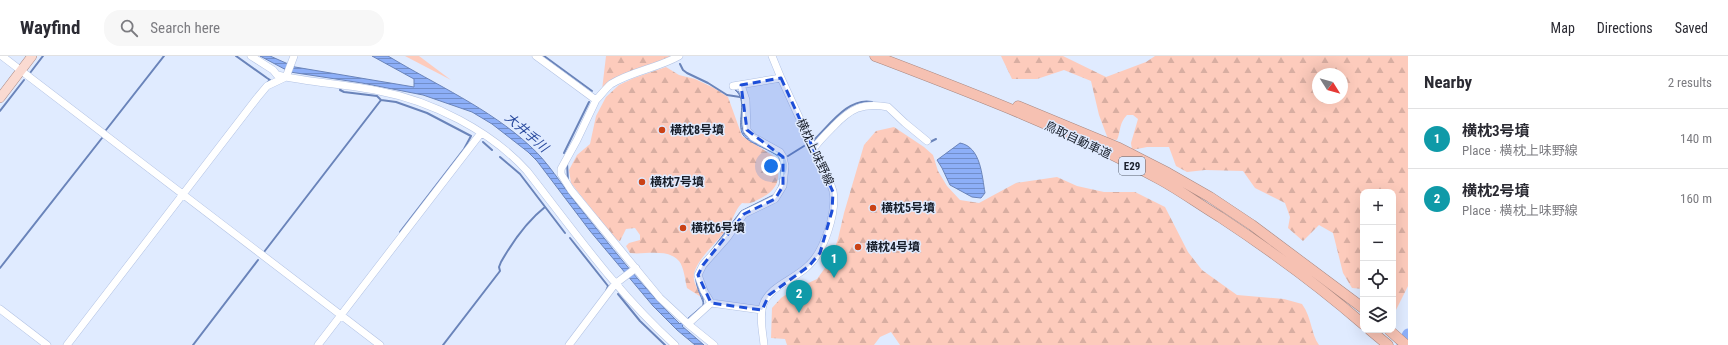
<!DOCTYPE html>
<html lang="en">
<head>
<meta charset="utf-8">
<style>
  body { margin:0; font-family:"Roboto Condensed","Noto Sans JP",sans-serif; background:#f7f7f7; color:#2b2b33 }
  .controls { position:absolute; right:12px; bottom:12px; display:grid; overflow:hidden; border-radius:8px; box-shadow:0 4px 16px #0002 }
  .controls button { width:36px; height:36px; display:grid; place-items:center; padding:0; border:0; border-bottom:1px solid #e1e1e2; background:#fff; color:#2b2b33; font:20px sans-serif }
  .compass { position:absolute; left:1312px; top:12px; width:36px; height:36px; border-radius:50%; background:#fff; box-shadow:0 4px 16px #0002; rotate:127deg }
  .you { position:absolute; left:771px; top:110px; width:14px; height:14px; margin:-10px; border:3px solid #fff; border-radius:50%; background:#1a73e8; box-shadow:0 0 0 6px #1a73e833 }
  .badge { display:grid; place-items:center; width:26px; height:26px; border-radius:50%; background:#ea580c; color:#fff; font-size:13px; font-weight:700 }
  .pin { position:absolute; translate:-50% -33px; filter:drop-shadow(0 1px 2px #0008) }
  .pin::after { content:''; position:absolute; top:21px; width:14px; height:12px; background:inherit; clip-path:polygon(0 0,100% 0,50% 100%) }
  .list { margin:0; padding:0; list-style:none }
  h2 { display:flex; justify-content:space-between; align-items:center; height:52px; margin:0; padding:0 16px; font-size:17px }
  h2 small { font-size:13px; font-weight:400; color:#7c7c81 }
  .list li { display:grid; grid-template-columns:26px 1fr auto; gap:12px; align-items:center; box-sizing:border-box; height:60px; padding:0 16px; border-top:1px solid #e1e1e2 }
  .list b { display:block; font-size:15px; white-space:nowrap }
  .list p { margin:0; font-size:13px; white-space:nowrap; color:#7c7c81 }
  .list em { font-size:13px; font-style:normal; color:#7c7c81 }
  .icon { flex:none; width:22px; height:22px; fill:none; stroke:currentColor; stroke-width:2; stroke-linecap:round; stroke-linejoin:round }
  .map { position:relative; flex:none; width:1408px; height:289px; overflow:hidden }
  header { display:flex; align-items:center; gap:24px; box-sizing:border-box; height:56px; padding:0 20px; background:#fff; border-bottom:1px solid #e1e1e2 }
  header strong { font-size:19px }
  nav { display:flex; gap:22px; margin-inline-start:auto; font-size:14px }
  .search { width:280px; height:36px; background:#f7f7f7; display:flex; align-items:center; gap:10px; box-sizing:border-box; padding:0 14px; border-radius:16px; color:#7c7c81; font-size:15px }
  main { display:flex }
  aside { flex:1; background:#fff }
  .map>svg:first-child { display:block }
  .grass { fill:#fdcbbc }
  .forest { fill:url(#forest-firs); fill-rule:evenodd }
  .water { fill:url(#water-rules); stroke:#6a84ba }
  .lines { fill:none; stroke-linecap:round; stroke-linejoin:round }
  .stream { stroke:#6a84ba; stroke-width:2 }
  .river { stroke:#8daff8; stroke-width:11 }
  .minor-casing { stroke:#b2c2e3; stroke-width:8 }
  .major-casing { stroke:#a88882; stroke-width:10 }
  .highway-casing { stroke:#a88882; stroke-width:11 }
  .minor { stroke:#fff; stroke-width:7 }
  .major { stroke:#fadad1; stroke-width:9 }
  .highway { stroke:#f6c1b2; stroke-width:10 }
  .marked { fill:#1d4ed8; fill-opacity:0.2; stroke:#1d4ed8; stroke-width:3; stroke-dasharray:8 5; stroke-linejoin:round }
  .poi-dot { fill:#ca4216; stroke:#e0ebff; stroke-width:1.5 }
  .labels { text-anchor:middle; stroke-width:3; stroke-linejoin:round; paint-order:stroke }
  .shield { fill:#e0ebff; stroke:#545c6a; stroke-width:1 }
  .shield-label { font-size:11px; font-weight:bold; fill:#181e2a }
  .poi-label { font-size:12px; font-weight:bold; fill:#181e2a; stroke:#e0ebff; text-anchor:start }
  .street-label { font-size:12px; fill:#181e2a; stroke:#e0ebff }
  .water-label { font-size:13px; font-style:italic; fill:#294a9e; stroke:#e0ebff }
</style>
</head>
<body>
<header>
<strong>Wayfind</strong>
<div class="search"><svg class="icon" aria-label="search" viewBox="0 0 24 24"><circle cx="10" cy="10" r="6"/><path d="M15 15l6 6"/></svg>Search here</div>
<nav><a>Map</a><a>Directions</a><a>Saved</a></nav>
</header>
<main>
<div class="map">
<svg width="1408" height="289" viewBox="0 0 1408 289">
  <defs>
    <pattern id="forest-firs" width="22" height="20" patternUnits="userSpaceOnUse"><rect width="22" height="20" fill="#fdcbbc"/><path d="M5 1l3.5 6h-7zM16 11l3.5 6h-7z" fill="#d8aea2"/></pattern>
    <pattern id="water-rules" width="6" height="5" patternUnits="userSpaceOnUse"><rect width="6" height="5" fill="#8daff8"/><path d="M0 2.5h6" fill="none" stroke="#728ec9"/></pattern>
  </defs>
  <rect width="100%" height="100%" fill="#e0ebff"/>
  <!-- grass -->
  <path class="grass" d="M 405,0 L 419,0 L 451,24 Z"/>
  <!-- forest -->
  <path class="forest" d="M 606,0 L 674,0 L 602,34 Z
    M 1001,0 L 1063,0 L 1106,21 L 1146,6 L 1155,0 L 1408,0 L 1408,230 L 1393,260 L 1393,136 L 1363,136 L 1363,233 L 1352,232 L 1343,217 L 1333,177 L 1319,169 L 1303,185 L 1288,172 L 1290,161 L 1285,147 L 1255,132 L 1243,115 L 1205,114 L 1187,116 L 1176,110 L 1169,91 L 1147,91 L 1132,94 L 1131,87 L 1138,63 L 1133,59 L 1127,59 C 1119,67 1121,74 1117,84 L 1108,83 L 1099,59 L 1091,25 L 1064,14 L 1037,23 L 1012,23 ZM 1318,18 L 1342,18 L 1342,42 L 1318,42 Z
    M 666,11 L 679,19 L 695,23 L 714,32 L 728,41 L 742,80 L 775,101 C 781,119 780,132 763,141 C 753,146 753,148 742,147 C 734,155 733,165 727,173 C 718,186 691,207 694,224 C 695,229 699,235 701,241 L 687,232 C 685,224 684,211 679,205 C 668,192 644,199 630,197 L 626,190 L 629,187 L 640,184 L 640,179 L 635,172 L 626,173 L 620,185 L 615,183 L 571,127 L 569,114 L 577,99 L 590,88 L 596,60 L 606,41 L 619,29 L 634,22 Z
    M 894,71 L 924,91 L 933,99 L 938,115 L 947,130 L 960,144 L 979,147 L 1016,127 L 1057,121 L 1077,130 L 1104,136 L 1135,136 L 1165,151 L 1188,196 L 1202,214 L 1237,239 L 1284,243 L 1302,248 C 1312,262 1311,278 1319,289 L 900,289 L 891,276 L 880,281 L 874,289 L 787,289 L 785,283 L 771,282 L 772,252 L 781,242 L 793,234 L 817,223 L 830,205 L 838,183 L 844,157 L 864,89 L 876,75 Z"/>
  <!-- water -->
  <path class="water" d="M 260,0 L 270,0 L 295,11 L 414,31 L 414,23 L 372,0 L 388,0 C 436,29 489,52 530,90 C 548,106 561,128 576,147 C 609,188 642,231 680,268 L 683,265 L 685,267 L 682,270 L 704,289 L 695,289 L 677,274 L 653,250 L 590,175 L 537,105 L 528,96 L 492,68 L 472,56 L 423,39 L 362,27 L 290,16 Z
    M 735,34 L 739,36 C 747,49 737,66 745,79 L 779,100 L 783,112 L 780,131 L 773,141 L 745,154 L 716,191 L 697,225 C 706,250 708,248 688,266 L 687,263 L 703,249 L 703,246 C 699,235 692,223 698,212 L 741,155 L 775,138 L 779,130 L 781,119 L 779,101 C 770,93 746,87 742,77 C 737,64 748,44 735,34 Z
    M 960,87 C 981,91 982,120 985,137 L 981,142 L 972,141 L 950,129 L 942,112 L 937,104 Z"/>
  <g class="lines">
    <!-- stream -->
    <path class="stream" d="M 236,0 L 267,22 L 270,24 L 267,27
      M 544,0 L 592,35
      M 680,8 L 683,14 L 687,17 L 708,27 L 727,39 L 740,41
      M 30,17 L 43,0
      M 341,32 L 340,34 L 344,36 L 377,40 L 381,44 L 396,46 L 427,57 L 471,80 L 464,93 L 400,176
      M 0,55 L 24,24
      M 106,74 L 164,0
      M 814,84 C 829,70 848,41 872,46
      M 483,86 L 492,94
      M 930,86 L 936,83
      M 564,97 L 589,46
      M 788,100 L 804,90
      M 500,101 L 520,118 L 565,177
      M 567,107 L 568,125
      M 570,182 L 608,230 L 606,235
      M 264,196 L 381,44
      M 0,212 L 102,82
      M 618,238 L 640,265 L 665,289
      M 193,289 L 258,204
      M 443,289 L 500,215 L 499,211 L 501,206 C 513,185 526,166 545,151"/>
    <!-- river -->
    <path class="river" d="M 1402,289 L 1408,278"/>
    <!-- minor casing -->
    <g class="minor-casing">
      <path id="minor" d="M 2,0 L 380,289
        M 251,0 L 273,14 L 277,19 C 311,27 346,28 379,35 C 432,45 491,75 527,115 C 574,175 618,238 675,289
        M 536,0 L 596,44 C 601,39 606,32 611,28 C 632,15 658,12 679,0
        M 733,30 L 781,22
        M 596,44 L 577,84 L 561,113 L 561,118 L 571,134 L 660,242 L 688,268 L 714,289
        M 814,92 C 819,85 826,78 833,71 C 850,53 862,46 888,51 L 905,67 L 927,85
        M 711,247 L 762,254
        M 0,253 L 47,289
        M 688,268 L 711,247 L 704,235 L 698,219 L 703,209 L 727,182 L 744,158 L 775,143 L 783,130 L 785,110 L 783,101 L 780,96 L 753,81 L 747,74 L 746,44 L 741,29
        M 67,289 L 257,42 L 267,30 L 286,21 L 294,0
        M 318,289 L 481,77
        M 569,289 L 615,228 L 636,212
        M 764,289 C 763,277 759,261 763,249 C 769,230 796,223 809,209 C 824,195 837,156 833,135 C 832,131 830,127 828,124 L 781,22 L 772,0"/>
    </g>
    <!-- major casing -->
    <g class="major-casing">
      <path id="major" d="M 0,42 L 32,0"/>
    </g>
    <!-- highway casing -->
    <g class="highway-casing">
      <path id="highway" d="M 875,0 C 972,37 1070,74 1161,124 C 1181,135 1200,149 1220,161 C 1270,194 1318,229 1363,268
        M 1018,50 L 1117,91 L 1168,117 L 1210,141 L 1252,169 L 1363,252
        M 1370,274 L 1388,289
        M 1389,274 L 1406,289"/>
    </g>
    <!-- minor -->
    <use href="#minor" class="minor"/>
    <!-- major -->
    <use href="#major" class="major"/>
    <!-- highway -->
    <use href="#highway" class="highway"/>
  </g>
  <!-- marked area -->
  <path class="marked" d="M 781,22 L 833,136 L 832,155 L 820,197 L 809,210 L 769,239 L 762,254 L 711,247 L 698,219 L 703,209 L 744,158 L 775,143 L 783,130 L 783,101 L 747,74 L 741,29 Z"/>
  <!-- markers -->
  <g class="poi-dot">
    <circle cx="662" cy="74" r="4"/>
    <circle cx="642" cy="126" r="4"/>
    <circle cx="873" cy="152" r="4"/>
    <circle cx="683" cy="172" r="4"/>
    <circle cx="858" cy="191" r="4"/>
  </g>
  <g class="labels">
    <!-- shield labels -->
    <rect class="shield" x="1119" y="101" width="26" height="18" rx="3"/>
    <g class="shield-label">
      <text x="1132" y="114">E29</text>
    </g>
    <!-- poi labels -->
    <g class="poi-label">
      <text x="670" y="78">横枕8号墳</text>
      <text x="650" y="130">横枕7号墳</text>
      <text x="881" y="156">横枕5号墳</text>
      <text x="691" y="176">横枕6号墳</text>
      <text x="866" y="195">横枕4号墳</text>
    </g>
    <!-- street labels -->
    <g class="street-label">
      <text transform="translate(1078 84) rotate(25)" y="4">鳥取自動車道</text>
      <text transform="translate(815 96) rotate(65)" y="4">横枕上味野線</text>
    </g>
    <!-- water labels -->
    <g class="water-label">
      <text transform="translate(527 76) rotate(41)" y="5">大井手川</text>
    </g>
  </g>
</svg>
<div class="controls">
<button>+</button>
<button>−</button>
<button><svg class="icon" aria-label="locate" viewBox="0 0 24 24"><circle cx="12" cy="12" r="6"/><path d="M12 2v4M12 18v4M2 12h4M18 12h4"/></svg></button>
<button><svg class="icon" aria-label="layers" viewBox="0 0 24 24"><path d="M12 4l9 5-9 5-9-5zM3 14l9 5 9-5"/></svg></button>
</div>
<svg class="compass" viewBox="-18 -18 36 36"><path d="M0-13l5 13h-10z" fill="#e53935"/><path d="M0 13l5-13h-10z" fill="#7c7c81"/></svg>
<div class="you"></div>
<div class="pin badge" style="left:834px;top:222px;background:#0f9aa8">1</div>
<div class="pin badge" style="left:799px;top:257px;background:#0f9aa8">2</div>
</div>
<aside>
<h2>Nearby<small>2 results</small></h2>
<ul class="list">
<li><span class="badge" style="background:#0f9aa8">1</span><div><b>横枕3号墳</b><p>Place · 横枕上味野線</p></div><em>140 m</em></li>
<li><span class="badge" style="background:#0f9aa8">2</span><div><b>横枕2号墳</b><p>Place · 横枕上味野線</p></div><em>160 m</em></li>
</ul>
</aside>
</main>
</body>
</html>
